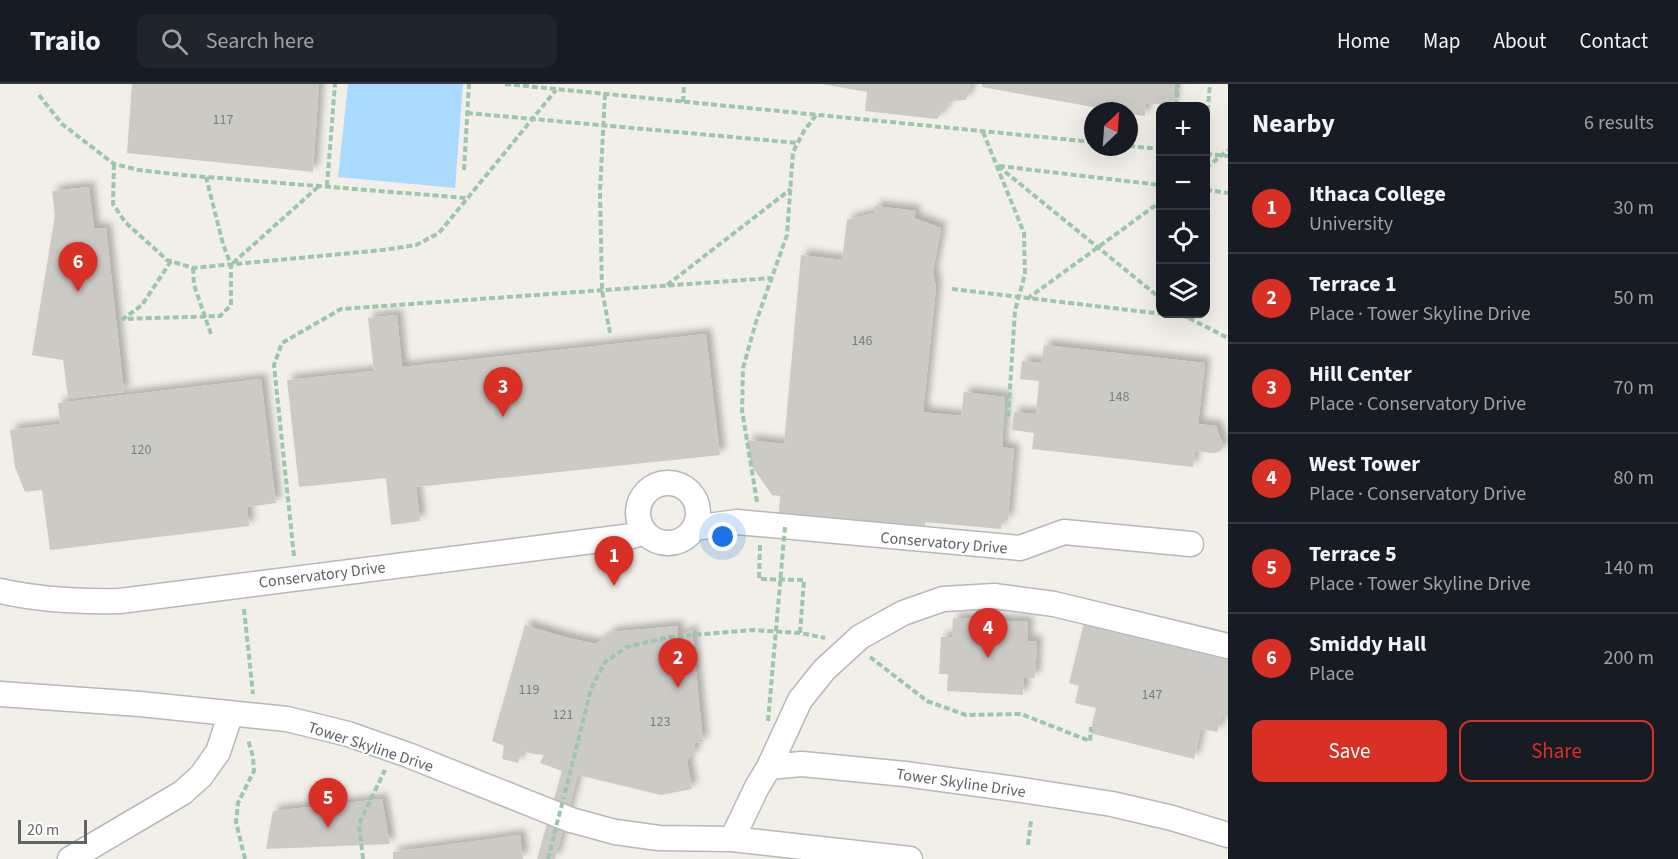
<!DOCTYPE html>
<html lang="en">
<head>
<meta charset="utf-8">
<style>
  body { margin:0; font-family:"Source Sans 3",sans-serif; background:#20242c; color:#f1f3f6 }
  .controls { position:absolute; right:18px; top:18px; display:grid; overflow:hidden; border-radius:12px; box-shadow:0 6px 24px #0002 }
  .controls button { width:54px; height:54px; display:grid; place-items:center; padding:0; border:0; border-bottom:2px solid #363941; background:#171b24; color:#f1f3f6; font:30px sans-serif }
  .compass { position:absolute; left:1084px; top:18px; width:54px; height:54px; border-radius:50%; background:#171b24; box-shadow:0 6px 24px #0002; rotate:25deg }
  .scale { position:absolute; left:18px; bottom:15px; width:69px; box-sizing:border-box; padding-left:6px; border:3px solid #5f6368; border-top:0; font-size:16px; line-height:21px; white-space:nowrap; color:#5f6368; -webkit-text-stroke:4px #fff; paint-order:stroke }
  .you { position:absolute; left:723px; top:453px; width:21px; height:21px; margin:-15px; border:4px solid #fff; border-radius:50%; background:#1a73e8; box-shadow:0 0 0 9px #1a73e833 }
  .badge { display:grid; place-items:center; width:39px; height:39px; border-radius:50%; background:#d93025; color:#fff; font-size:20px; font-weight:700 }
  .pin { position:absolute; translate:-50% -50px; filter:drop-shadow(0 2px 3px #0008) }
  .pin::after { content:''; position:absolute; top:32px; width:21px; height:18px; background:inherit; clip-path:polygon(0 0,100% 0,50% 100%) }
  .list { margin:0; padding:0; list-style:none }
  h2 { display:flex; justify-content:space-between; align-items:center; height:78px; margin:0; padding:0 24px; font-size:26px }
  h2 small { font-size:20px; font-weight:400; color:#9ea1a6 }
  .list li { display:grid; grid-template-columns:39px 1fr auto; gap:18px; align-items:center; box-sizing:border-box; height:90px; padding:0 24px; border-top:2px solid #363941 }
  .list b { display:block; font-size:22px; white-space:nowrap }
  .list p { margin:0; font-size:20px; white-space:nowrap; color:#9ea1a6 }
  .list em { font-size:20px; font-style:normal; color:#9ea1a6 }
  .actions { display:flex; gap:12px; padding:18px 24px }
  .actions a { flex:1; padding:14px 0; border:2px solid #d93025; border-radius:12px; text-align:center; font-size:21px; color:#d93025 }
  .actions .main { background:#d93025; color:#fff }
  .icon { flex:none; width:33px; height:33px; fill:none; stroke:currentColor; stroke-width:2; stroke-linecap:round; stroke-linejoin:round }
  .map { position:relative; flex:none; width:1228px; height:775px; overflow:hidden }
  header { display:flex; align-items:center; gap:36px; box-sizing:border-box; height:84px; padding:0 30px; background:#171b24; border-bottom:2px solid #363941 }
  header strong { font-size:28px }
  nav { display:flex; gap:33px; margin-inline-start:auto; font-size:21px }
  .search { width:420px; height:54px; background:#20242c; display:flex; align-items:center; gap:15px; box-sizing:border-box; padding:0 21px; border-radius:12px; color:#9ea1a6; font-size:22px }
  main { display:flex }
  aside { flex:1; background:#171b24 }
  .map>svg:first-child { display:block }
  .water { fill:#aadaff }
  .building { fill:#cccac5; filter:url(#shadow) }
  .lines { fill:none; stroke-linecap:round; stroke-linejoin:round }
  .minor-casing { stroke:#b5b8bc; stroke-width:27 }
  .path { stroke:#9cc7a9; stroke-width:4; stroke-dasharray:6 3; stroke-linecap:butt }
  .minor { stroke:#fff; stroke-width:24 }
  .path-bridge { stroke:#9cc7a9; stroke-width:4; stroke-dasharray:6 3; stroke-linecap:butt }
  .labels { text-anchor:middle; stroke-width:4.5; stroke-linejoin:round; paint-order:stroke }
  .number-label { font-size:14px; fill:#7a7d7f }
  .street-label { font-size:16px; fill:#5f6368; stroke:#fff }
</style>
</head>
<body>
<header>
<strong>Trailo</strong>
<div class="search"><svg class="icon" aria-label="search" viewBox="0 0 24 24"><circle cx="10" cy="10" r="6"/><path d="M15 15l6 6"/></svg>Search here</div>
<nav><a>Home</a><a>Map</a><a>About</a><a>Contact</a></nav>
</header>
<main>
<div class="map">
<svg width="1228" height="775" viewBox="0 0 1228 775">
  <defs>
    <filter id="shadow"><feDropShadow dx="5.5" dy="-5.5" stdDeviation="3" flood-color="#0004"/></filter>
  </defs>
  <rect width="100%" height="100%" fill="#f1efe8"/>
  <!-- water -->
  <path class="water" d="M 348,0 L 463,0 L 455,104 L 338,93 Z"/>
  <!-- building -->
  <path class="building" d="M 132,0 L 319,0 L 313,88 L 127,69 Z
    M 822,0 L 971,0 L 966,16 L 951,17 L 937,35 L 865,27 L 867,8 Z
    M 982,0 L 1175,0 L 1173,22 L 1146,19 L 1145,32 L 1129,30 L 1129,27 L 1115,27 L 982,3 Z
    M 89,103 L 94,145 L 106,144 L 124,308 L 68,314 L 63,276 L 32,271 L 55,132 L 52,107 Z
    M 875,122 L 916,127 L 914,134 L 941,144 L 933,188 L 936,204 L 923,328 L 961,332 L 964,308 L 1005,313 L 1002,363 L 1014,365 L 1008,436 L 1002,436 L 1001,445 L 925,438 L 925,442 L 779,429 L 780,412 L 772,411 L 751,381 L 747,356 L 784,360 L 801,171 L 842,176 L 847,136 L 874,129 Z
    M 397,231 L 402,283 L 706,250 L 720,371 L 416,403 L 420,437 L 391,441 L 386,394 L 299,403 L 287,296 L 374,287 L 368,234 Z
    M 1044,261 L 1205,279 L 1198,340 L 1216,342 L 1223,361 L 1222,365 L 1219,368 L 1213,369 L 1195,367 L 1193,383 L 1032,365 L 1034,349 L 1012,346 L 1014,328 L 1036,330 L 1039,297 L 1020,295 L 1022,277 L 1041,279 Z
    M 261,295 L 276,419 L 247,423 L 249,442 L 50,466 L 42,406 L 25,408 L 15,383 L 10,346 L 60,340 L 58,319 Z
    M 1086,531 L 1228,566 L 1228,633 L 1222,631 L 1217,648 L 1201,645 L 1194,675 L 1090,649 L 1096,624 L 1075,619 L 1079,602 L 1069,599 Z
    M 953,534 L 1028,538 L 1027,557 L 1037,557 L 1035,594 L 1024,594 L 1023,611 L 947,607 L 948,590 L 939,590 L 941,553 L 952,553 Z
    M 525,541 L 564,553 L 596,560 L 612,548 L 678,542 L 678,552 L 692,546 L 703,658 L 695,659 L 695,668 L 687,676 L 692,705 L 661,711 L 578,691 L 555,775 L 537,775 L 562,687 L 540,679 L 544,671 L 534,670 L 522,667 L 518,679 L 502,675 L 504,662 L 492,657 Z
    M 382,715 L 390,760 L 266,765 L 273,727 Z
    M 520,751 L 523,775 L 393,775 L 393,768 Z"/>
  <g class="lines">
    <!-- minor casing -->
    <g class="minor-casing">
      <path id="minor" d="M638 429a30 30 0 1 1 60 0a30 30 0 1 1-60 0Z
        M 694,444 L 737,438 L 1020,464 L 1064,448 L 1191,460
        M 0,507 C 40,516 80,518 120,517 L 632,452 L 644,448
        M 0,610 L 140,620 L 287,635 L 348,650 L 408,671 L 571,736 L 615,748 L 659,754 L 732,755 L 910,775
        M 769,683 L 800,616 L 824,586 L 860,553 L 903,529 L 943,515 L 994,512 L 1054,520 L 1228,562
        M 732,755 L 757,703 L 769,683 L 802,680 L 905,690 L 1015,705 L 1112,720 L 1172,734 L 1228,751
        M 70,775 L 182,709 L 201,692 L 218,668 L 231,629"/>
    </g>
    <!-- path -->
    <path class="path" d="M 505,0 L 1093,58
      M 605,10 L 600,107 L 602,206 L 610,249
      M 39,11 L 62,40 L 114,80 L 139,86 L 182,91 L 466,114
      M 683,18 L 684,0
      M 1176,22 L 1178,0
      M 467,29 L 798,59
      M 1206,45 L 1210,0
      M 983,48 L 1024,149 L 1025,190 L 1015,227 L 1008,335
      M 1129,62 L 1160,65
      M 1206,70 L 1228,72
      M 114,80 L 113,120 L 125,138 L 167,176 L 193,184 L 383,166 L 416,161 L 439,149 L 556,6
      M 998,82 L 1160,214
      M 999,82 L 1160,101
      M 1206,84 L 1228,66
      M 464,86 L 469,0
      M 327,102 L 335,0
      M 1206,106 L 1228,109
      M 171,177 L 142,221 L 123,235 L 220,232 L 231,221 L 231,181 L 223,160 L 206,93
      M 233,179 L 319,102
      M 193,184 L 194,201 L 211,250
      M 667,201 L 791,105
      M 952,205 L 1188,233 L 1189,230
      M 1027,215 L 1160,118
      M 1181,230 L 1228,254
      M 757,418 L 742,326 L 743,284 L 756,238 L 787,151 L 793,68 L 804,47 L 816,31
      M 760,461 L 759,495 L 804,496 L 800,549
      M 294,472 L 274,281 L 282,259 L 341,225 L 772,194
      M 244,525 L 253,610
      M 870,573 L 927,617 L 966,631 L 1021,630 L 1090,657 L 1091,643
      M 565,709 L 591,605 L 605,578 L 627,563 L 669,553 L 752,546 L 800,549 L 825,554
      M 1028,761 L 1031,737
      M 245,775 L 236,738 L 238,719 L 254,687 L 253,673 L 248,656
      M 363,775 L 359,740 L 385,686
      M 548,775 L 554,752"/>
    <!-- minor -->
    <use href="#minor" class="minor"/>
    <!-- path-bridge -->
    <path class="path-bridge" d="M 768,637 L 785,443
      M 554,750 L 564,713"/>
  </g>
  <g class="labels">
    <!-- number labels -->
    <g class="number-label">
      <text x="223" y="40">117</text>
      <text x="862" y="261">146</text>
      <text x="1119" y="317">148</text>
      <text x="141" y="370">120</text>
      <text x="529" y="610">119</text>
      <text x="1152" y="615">147</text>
      <text x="563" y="635">121</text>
      <text x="660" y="642">123</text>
    </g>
    <!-- street labels -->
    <g class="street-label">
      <text transform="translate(944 458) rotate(5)" y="6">Conservatory Drive</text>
      <text transform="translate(322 490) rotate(-7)" y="6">Conservatory Drive</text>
      <text transform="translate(371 662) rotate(18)" y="6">Tower Skyline Drive</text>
      <text transform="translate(961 698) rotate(8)" y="6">Tower Skyline Drive</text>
    </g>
  </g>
</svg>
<div class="controls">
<button>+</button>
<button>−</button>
<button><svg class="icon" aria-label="locate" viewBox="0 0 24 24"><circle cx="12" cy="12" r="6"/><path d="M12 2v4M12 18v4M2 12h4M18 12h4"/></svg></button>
<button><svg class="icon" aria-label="layers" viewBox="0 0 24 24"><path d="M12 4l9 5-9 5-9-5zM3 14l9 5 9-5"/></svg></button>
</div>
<svg class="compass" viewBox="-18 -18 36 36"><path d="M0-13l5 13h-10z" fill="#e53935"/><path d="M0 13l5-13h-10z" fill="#9ea1a6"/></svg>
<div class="scale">20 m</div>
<div class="you"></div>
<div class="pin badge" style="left:614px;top:502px">1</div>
<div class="pin badge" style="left:678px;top:604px">2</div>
<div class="pin badge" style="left:503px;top:333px">3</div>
<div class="pin badge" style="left:988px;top:574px">4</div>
<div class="pin badge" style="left:328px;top:744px">5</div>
<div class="pin badge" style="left:78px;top:208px">6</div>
</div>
<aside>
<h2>Nearby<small>6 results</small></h2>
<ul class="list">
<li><span class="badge">1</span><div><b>Ithaca College</b><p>University</p></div><em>30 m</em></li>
<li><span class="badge">2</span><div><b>Terrace 1</b><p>Place · Tower Skyline Drive</p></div><em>50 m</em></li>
<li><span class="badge">3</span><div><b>Hill Center</b><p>Place · Conservatory Drive</p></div><em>70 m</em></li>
<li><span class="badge">4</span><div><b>West Tower</b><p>Place · Conservatory Drive</p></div><em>80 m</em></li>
<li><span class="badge">5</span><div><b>Terrace 5</b><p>Place · Tower Skyline Drive</p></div><em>140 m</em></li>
<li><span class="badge">6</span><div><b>Smiddy Hall</b><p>Place</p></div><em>200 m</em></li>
</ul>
<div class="actions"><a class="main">Save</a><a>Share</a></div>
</aside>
</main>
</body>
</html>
